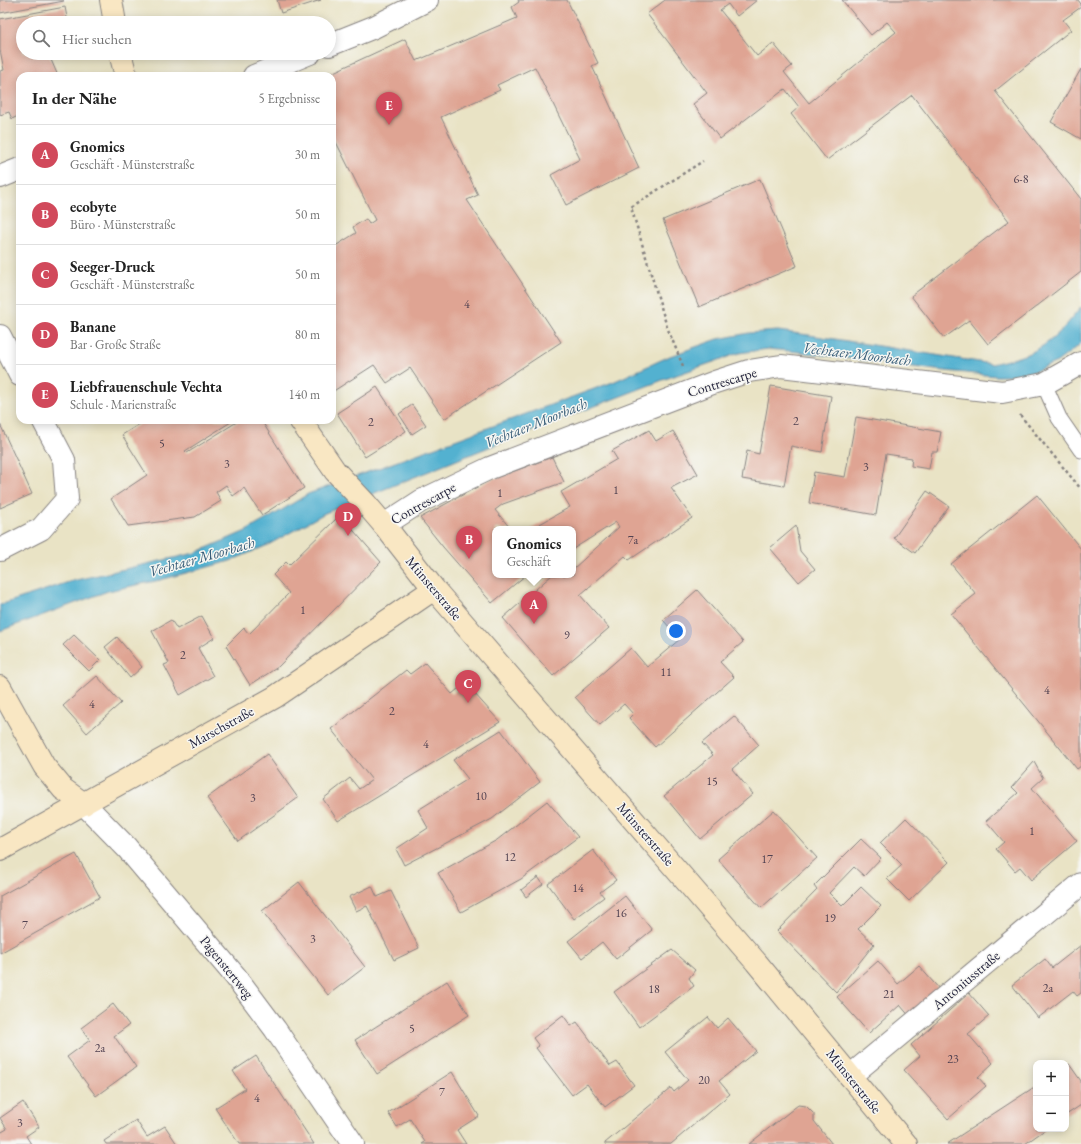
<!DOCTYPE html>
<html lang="de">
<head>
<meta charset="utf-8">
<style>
  body { margin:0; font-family:"EB Garamond",serif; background:#f6f6f6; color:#222 }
  .controls { position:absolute; right:12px; bottom:12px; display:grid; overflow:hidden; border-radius:8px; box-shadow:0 2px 10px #0003 }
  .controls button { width:36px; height:36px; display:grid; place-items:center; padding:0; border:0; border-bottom:1px solid #e0e0e0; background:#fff; color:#222; font:20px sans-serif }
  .you { position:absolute; left:676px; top:631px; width:14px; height:14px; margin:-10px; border:3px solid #fff; border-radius:50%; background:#1a73e8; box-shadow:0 0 0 6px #1a73e833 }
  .badge { display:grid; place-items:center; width:26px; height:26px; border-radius:50%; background:#d1495b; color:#fff; font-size:13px; font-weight:700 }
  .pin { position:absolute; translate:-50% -33px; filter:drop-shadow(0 1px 2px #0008) }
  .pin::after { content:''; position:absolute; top:21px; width:14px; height:12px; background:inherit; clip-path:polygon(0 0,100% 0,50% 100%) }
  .popup { position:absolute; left:492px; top:526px; width:84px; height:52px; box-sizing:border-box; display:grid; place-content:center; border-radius:8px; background:#fff; filter:drop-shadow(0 1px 3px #0005); font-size:13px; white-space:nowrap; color:#767676 }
  .popup b { font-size:15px; color:#222 }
  .popup::after { content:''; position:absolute; left:50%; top:100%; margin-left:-8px; border:8px solid transparent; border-top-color:#fff }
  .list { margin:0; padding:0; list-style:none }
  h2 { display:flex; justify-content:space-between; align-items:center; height:52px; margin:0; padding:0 16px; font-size:17px }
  h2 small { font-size:13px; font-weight:400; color:#767676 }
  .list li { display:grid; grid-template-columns:26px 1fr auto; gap:12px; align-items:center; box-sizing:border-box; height:60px; padding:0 16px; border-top:1px solid #e0e0e0 }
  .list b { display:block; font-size:15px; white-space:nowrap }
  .list p { margin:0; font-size:13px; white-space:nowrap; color:#767676 }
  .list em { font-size:13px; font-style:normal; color:#767676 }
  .icon { flex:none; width:22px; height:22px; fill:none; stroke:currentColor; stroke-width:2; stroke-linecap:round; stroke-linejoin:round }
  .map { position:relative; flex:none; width:1081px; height:1144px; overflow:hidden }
  .search { position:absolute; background:#fff; box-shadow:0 2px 10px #0003; left:16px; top:16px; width:320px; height:44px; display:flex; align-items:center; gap:10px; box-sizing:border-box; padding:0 14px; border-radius:22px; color:#767676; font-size:15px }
  .panel { position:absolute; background:#fff; box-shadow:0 2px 10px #0003; left:16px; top:72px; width:320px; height:352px; border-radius:12px }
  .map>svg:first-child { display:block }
  .water { fill:#52b1d0; stroke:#3a6a86 }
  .building { fill:#dfa493 }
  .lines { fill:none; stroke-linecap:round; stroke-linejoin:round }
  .lane-casing { stroke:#868280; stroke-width:17 }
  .street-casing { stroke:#868280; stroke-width:24 }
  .secondary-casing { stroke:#868280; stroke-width:24 }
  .path { stroke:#868280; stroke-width:2.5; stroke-dasharray:3 3; stroke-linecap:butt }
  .lane { stroke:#fff; stroke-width:15 }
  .street { stroke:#fff; stroke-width:22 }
  .secondary { stroke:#f9e7c3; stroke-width:22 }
  .labels { text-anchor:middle; stroke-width:3; stroke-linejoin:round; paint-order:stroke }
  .number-label { font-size:12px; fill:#514251 }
  .street-label { font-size:14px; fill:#22223b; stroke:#f6f6f2 }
  .water-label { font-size:15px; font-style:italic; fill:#355b77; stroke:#f6f6f2 }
</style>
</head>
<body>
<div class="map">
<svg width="1081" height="1144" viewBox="0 0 1081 1144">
  <rect width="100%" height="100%" fill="#f6f6f2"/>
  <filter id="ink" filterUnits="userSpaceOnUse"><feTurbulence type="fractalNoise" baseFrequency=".025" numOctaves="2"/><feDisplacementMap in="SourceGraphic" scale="8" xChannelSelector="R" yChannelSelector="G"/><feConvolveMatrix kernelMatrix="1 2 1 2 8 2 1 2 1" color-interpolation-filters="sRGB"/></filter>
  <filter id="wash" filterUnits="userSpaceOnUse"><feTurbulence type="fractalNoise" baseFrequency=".012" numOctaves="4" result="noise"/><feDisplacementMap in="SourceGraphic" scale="16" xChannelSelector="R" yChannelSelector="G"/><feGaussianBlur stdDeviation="0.9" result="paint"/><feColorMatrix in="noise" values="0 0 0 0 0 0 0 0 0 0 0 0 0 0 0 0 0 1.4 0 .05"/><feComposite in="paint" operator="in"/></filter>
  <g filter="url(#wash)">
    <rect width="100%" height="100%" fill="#e9e3c5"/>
    <!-- water -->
    <path class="water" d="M 1081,307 L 1081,343 L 1077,347 L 1057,362 L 1023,376 L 996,376 L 936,370 L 800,352 L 768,349 L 739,353 L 668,378 L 494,445 L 325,513 L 268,545 L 230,561 L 160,580 L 108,591 L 0,631 L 0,605 L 72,581 L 195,553 L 246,531 L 272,516 L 308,494 L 613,382 L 670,356 L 718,339 L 749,333 L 778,331 L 816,336 L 992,364 C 1008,360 1031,355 1044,345 C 1059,335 1070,321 1081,307 Z"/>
    <g id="blocks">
      <!-- building -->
      <path class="building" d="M 0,0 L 63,0 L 64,1 L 0,13 Z
        M 277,0 L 321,0 L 281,13 Z
        M 518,0 L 567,0 L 598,63 L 592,66 L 639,168 L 566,205 L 551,175 L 580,159 L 535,67 L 497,85 L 500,90 L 441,117 L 478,195 L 467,200 L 561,342 L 444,419 L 410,368 L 387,383 L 374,365 L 332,392 L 332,248 L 356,233 L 353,227 L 366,219 L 369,224 L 375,220 L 332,134 L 332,76 L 325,76 L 405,39 L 416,61 L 517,18 L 512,7 L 519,2 Z
        M 665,0 L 757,0 L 737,16 L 728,4 L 720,10 L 757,56 L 773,43 L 792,66 L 784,72 L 809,103 L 896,32 L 887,22 L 871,35 L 842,0 L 1078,0 L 1081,4 L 1081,7 L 1063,20 L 1071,30 L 995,91 L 1081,199 L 1081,272 L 988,344 L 969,320 L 944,338 L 911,296 L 1009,221 L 912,95 L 827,160 L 791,114 L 799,107 L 785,89 L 720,139 L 693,104 L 707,93 L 647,14 Z
        M 65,7 L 68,23 L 23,23 L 23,53 L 56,53 L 56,54 L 49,55 L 58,76 L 20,76 L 20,115 L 12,119 L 9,112 L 0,115 L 0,71 L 4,70 L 0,50 L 0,19 Z
        M 1081,69 L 1081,139 L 1051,122 Z
        M 760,179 L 797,266 L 699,307 L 663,220 Z
        M 771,386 L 831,396 L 822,452 L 791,446 L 784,486 L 742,479 L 747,451 L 759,454 Z
        M 377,387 L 406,431 L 365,457 L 337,413 Z
        M 412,405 L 426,425 L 412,434 L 399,414 Z
        M 856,417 L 941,432 L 937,452 L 932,452 L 929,469 L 911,466 L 912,458 L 886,454 L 876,515 L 809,503 L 814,472 L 845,477 Z
        M 146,420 L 234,420 L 185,451 L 187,453 L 240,420 L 261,420 L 304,488 L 262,515 L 244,488 L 233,496 L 226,485 L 216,492 L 221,501 L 195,517 L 128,526 L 111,499 L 147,475 L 122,435 Z
        M 0,424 L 32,494 L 0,508 Z
        M 649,430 L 656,441 L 673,431 L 698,474 L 671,488 L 692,518 L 629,560 L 625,556 L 580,595 L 609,628 L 553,676 L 503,618 L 552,575 L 563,575 L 564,577 L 566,575 L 573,575 L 573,569 L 619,527 L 616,522 L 573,549 L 573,529 L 531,529 L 570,507 L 561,492 L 617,459 L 612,451 Z
        M 552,457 L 564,482 L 503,504 L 495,510 L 511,529 L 495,529 L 495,575 L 526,575 L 492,603 L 443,547 L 420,518 L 490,480 Z
        M 927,491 L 949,506 L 915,553 L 894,538 Z
        M 1037,495 L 1081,549 L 1081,766 L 1077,769 L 951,614 L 976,594 L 951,564 Z
        M 340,515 L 381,562 L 278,667 L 250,685 L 226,646 L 244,628 L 249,634 L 289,593 L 273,575 L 286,562 L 289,565 Z
        M 796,526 L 800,551 L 815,569 L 799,582 L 770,548 Z
        M 697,590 L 743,642 L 720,662 L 734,677 L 655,747 L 629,718 L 633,714 L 624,704 L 600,725 L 575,697 L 631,648 L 647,667 L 680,639 L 663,620 Z
        M 202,616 L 214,638 L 198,648 L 213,676 L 180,695 L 164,665 L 169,663 L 152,631 L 171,620 L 177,629 Z
        M 74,635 L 100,660 L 89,671 L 63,645 Z
        M 117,637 L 142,667 L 130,678 L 105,647 Z
        M 425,663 L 452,694 L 465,683 L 500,722 L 338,821 L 323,799 L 350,778 L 359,789 L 372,780 L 331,729 L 406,670 L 410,674 Z
        M 97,676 L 121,703 L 87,733 L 63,706 Z
        M 734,716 L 759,745 L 732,769 L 753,794 L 700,839 L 664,796 L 713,755 L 702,743 Z
        M 501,730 L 540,782 L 492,819 L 404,865 L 396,849 L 428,828 L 418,810 L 468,779 L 453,760 Z
        M 267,754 L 298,798 L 238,841 L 207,798 Z
        M 1034,762 L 1043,778 L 1032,788 L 1077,841 L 1031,880 L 1020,867 L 1015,871 L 996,849 L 1004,842 L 986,821 L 1018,793 L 1012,787 Z
        M 547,801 L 578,837 L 521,879 L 461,912 L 438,873 L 497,840 Z
        M 774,810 L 817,858 L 761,908 L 718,859 Z
        M 906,818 L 949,862 L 909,901 L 887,879 L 902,865 L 880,843 Z
        M 861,839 L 881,858 L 864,876 L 854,867 L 829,893 L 842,906 L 861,887 L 881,906 L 858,929 L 874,944 L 836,992 L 777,931 L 817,890 L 814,886 Z
        M 593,850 L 616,880 L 600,892 L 604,897 L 574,919 L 548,884 Z
        M 76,854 L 100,897 L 0,953 L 0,896 Z
        M 538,877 L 543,884 L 526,897 L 521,890 Z
        M 299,882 L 365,967 L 328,995 L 262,911 Z
        M 372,886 L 377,897 L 391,891 L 419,948 L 394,960 L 367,906 L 356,911 L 349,897 Z
        M 625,896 L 652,930 L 616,959 L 602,942 L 582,958 L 568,941 Z
        M 1081,945 L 1081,993 L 1077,996 L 1073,991 L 1038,1018 L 1012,985 L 1045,959 L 1052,968 Z
        M 672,950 L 695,970 L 689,978 L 694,986 L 639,1027 L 614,992 Z
        M 878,961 L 898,984 L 919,966 L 941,991 L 911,1018 L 900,1005 L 869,1033 L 837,997 Z
        M 447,981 L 469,1015 L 377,1074 L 355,1040 Z
        M 969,993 L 989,1016 L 968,1034 L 993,1063 L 978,1077 L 986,1086 L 948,1119 L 904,1070 L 920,1056 L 911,1045 Z
        M 113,1004 L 129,1025 L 114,1036 L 136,1067 L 96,1096 L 67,1057 L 90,1040 L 81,1028 Z
        M 563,1015 L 571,1026 L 577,1022 L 610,1066 L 617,1062 L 634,1085 L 605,1107 L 587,1084 L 572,1095 L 536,1048 L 539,1046 L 533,1038 Z
        M 708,1017 L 717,1028 L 728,1018 L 756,1051 L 719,1081 L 730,1094 L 671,1144 L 605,1144 L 605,1143 L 671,1088 L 674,1092 L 688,1080 L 665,1052 Z
        M 256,1056 L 314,1144 L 239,1144 L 215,1108 L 245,1089 L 233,1071 Z
        M 1069,1064 L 1081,1081 L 1081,1105 L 1066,1115 L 1066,1066 Z
        M 452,1072 L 479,1116 L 457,1130 L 466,1144 L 422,1144 L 425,1142 L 410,1119 L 397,1127 L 388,1113 Z
        M 1036,1086 L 1036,1129 L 1046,1129 L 1025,1144 L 947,1144 Z
        M 23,1102 L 39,1127 L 26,1136 L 31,1144 L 0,1144 L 0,1133 L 7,1129 L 0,1118 Z
        M 798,1105 L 806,1106 L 814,1114 L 814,1121 L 832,1144 L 749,1144 Z
        M 136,1120 L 147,1137 L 165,1126 L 177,1144 L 106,1144 L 104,1141 Z"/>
    </g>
  </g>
  <g filter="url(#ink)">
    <use href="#blocks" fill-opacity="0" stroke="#868280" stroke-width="1"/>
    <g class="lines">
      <!-- lane casing -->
      <g class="lane-casing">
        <path id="lane" d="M 1044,384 L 1059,418 L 1081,450"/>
      </g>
      <!-- street casing -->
      <g class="street-casing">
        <path id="street" d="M 329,45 L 374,27 L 427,0
          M 254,76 L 310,53
          M 0,177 L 20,169
          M 0,336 L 20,375
          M 384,525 L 421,501 L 490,468 L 715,382 L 749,371 L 781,366 L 1002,392 L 1044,384 L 1081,363
          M 0,550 L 41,529 L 67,499 L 64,460 L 43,420
          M 84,804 L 127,848 L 236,977 L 275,1029 L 353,1144
          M 850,1076 L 1081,884"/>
      </g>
      <!-- secondary casing -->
      <g class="secondary-casing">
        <path id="secondary" d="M 111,0 L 115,23
          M 120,53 L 126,76
          M 300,420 L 335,471 L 366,504 L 384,525 L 434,589 L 756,962 L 906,1144
          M 0,687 L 44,766 L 63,789 L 84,804
          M 0,850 L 275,697 L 434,589"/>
      </g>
      <!-- path -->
      <path class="path" d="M 683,366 L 667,327 L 631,207 L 703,161
        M 1020,415 L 1081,489"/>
      <!-- lane -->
      <use href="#lane" class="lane"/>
      <!-- street -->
      <use href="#street" class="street"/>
      <!-- secondary -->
      <use href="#secondary" class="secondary"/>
    </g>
  </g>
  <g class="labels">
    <!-- number labels -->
    <g class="number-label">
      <text x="1021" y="183">6-8</text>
      <text x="467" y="308">4</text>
      <text x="796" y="425">2</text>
      <text x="371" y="426">2</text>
      <text x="162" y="447">5</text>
      <text x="227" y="468">3</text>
      <text x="866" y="471">3</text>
      <text x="616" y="494">1</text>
      <text x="500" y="497">1</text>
      <text x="633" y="544">7a</text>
      <text x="303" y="614">1</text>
      <text x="567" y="639">9</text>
      <text x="183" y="659">2</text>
      <text x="666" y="676">11</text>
      <text x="1047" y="694">4</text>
      <text x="92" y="708">4</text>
      <text x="392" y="715">2</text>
      <text x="426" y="748">4</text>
      <text x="712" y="785">15</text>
      <text x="481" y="800">10</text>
      <text x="253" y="802">3</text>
      <text x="1032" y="835">1</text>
      <text x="510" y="861">12</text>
      <text x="767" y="863">17</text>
      <text x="578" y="892">14</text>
      <text x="621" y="917">16</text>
      <text x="830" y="922">19</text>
      <text x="25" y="929">7</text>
      <text x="313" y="943">3</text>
      <text x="1048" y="992">2a</text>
      <text x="654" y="993">18</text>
      <text x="889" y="998">21</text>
      <text x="412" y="1032">5</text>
      <text x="100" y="1052">2a</text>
      <text x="953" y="1063">23</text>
      <text x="704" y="1084">20</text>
      <text x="442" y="1096">7</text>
      <text x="257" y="1102">4</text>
      <text x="20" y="1127">3</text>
    </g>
    <!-- street labels -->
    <g class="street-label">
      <text transform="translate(722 382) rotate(-17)" y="5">Contrescarpe</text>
      <text transform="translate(423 503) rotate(-29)" y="5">Contrescarpe</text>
      <text transform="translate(434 588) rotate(50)" y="5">Münsterstraße</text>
      <text transform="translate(221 727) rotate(-29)" y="5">Marschstraße</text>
      <text transform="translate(646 834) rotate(49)" y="5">Münsterstraße</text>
      <text transform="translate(227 967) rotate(51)" y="5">Pagenstertweg</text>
      <text transform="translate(966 980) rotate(-40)" y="5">Antoniusstraße</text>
      <text transform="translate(854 1081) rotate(51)" y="5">Münsterstraße</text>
    </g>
    <!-- water labels -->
    <g class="water-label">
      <text transform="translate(857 354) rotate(7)" y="5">Vechtaer Moorbach</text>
      <text transform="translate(536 423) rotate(-22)" y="5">Vechtaer Moorbach</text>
      <text transform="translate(202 557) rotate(-16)" y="5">Vechtaer Moorbach</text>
    </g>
  </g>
</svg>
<div class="controls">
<button>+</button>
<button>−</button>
</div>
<div class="you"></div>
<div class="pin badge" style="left:534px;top:624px">A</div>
<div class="popup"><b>Gnomics</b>Geschäft</div>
<div class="pin badge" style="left:469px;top:559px">B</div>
<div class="pin badge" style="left:468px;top:703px">C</div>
<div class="pin badge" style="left:348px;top:536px">D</div>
<div class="pin badge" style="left:389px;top:125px">E</div>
<div class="search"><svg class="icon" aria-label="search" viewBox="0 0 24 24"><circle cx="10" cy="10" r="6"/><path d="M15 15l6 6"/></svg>Hier suchen</div>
<section class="panel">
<h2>In der Nähe<small>5 Ergebnisse</small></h2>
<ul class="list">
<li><span class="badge">A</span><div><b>Gnomics</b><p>Geschäft · Münsterstraße</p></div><em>30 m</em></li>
<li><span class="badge">B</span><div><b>ecobyte</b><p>Büro · Münsterstraße</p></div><em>50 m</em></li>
<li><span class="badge">C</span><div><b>Seeger-Druck</b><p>Geschäft · Münsterstraße</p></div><em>50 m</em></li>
<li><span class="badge">D</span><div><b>Banane</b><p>Bar · Große Straße</p></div><em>80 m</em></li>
<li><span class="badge">E</span><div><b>Liebfrauenschule Vechta</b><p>Schule · Marienstraße</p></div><em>140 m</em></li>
</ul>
</section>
</div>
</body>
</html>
